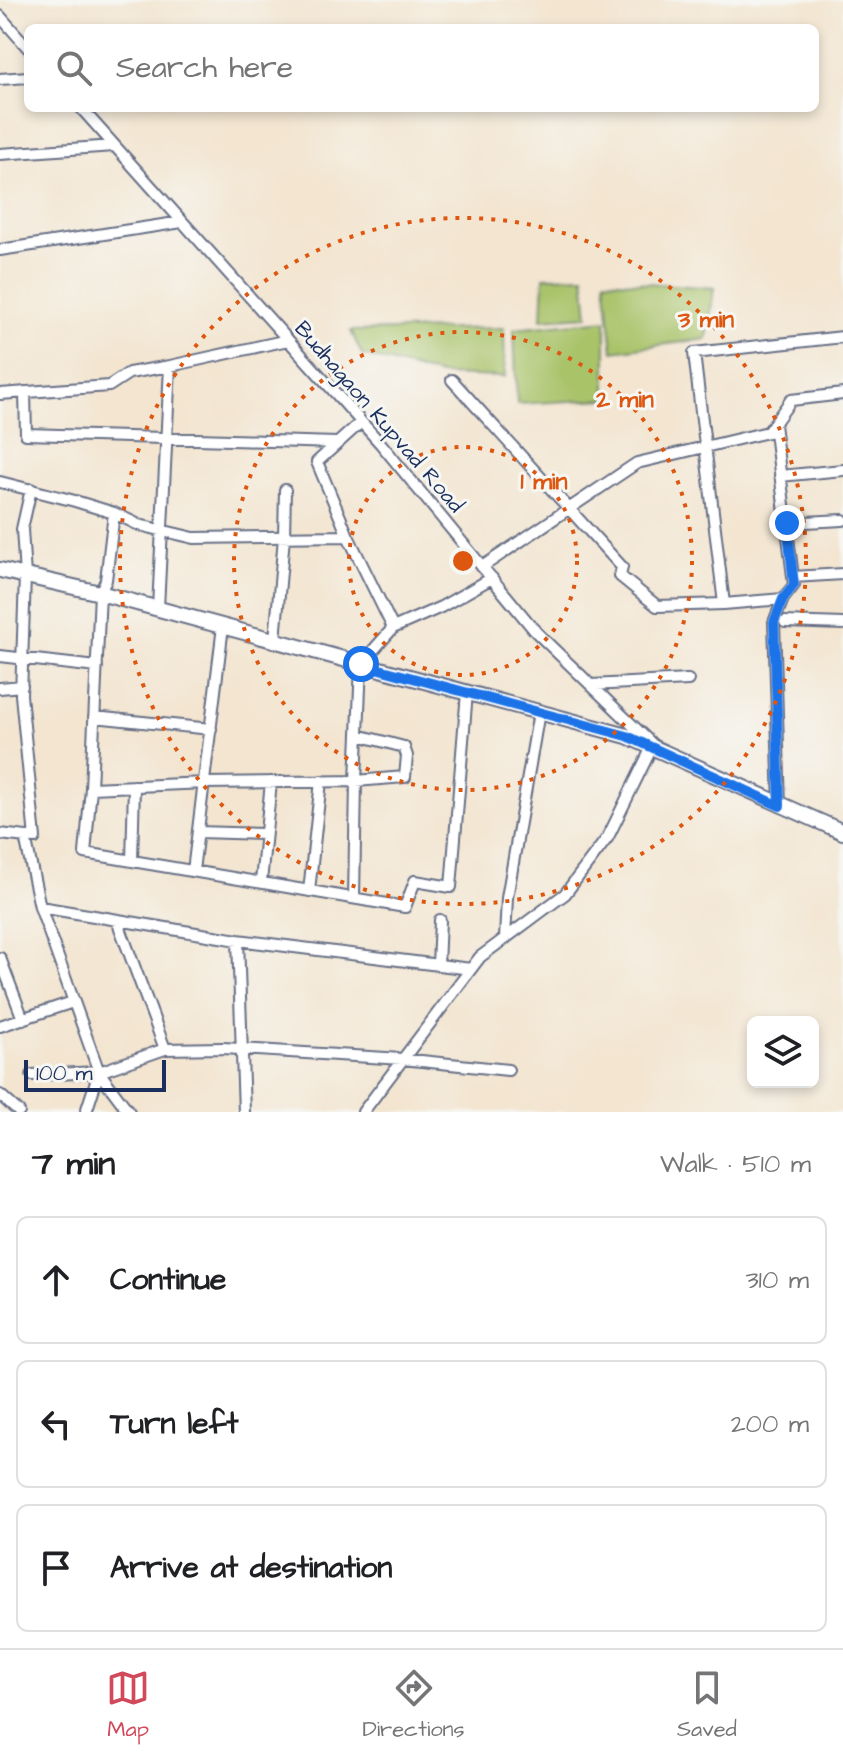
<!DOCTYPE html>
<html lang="en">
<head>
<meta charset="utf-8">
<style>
  body { margin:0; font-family:"Architects Daughter",sans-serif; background:#f6f6f6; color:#202124 }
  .controls { position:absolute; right:24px; bottom:24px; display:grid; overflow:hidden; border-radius:12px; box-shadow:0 4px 12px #0003 }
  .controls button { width:72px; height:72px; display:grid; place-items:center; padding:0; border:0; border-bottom:2px solid #e0e0e0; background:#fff; color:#202124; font:40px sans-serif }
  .scale { position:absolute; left:24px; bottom:20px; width:142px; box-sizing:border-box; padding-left:8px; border:4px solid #1b2f5e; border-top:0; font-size:22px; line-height:28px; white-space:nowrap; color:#1b2f5e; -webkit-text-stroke:6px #f6f6f2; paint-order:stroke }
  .stop { position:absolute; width:24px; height:24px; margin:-18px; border:6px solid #1a73e8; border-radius:50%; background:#fff }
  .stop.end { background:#1a73e8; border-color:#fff; box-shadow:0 2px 8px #0008 }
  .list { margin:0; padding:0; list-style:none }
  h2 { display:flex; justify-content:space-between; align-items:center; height:104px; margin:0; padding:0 32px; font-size:34px }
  h2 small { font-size:26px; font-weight:400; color:#757577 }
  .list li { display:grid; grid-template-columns:52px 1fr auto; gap:24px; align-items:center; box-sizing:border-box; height:128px; margin:0 16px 16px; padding:0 16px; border:2px solid #e0e0e0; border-radius:12px }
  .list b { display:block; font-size:30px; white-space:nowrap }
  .list em { font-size:26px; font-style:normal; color:#757577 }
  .icon { flex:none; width:44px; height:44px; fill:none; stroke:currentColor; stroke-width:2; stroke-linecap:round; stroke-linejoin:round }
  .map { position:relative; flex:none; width:843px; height:1112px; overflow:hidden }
  .search { position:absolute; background:#fff; box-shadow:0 4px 12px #0003; left:24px; right:24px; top:24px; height:88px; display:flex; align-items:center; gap:20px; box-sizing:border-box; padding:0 28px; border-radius:12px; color:#757577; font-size:30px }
  .sheet { height:536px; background:#fff }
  nav { display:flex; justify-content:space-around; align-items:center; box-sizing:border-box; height:112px; border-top:2px solid #e0e0e0; background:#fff; font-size:22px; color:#757577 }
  nav a { display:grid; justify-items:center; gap:4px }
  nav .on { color:#d1495b }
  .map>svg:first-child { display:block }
  .green { fill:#a9c369; stroke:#627964; stroke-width:2 }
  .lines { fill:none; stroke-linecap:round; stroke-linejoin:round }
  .street-casing { stroke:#676f86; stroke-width:14 }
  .secondary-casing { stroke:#676f86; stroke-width:18 }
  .street { stroke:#fff; stroke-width:10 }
  .secondary { stroke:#fff; stroke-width:14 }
  .route { stroke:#1a73e8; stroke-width:10 }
  .ring { fill:none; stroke:#de5710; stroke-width:4; stroke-dasharray:4 8 }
  .labels { text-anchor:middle; stroke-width:6; stroke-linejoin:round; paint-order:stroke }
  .street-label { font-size:22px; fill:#1b2f5e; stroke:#f6f6f2 }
  .centre { fill:#de5710; stroke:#f6f6f2; stroke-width:4 }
  .ring-label { font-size:24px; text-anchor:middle; font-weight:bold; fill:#de5710; stroke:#f6f6f2; stroke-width:6; stroke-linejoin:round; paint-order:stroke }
</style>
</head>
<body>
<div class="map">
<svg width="843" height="1112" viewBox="0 0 843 1112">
  <rect width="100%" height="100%" fill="#f6f6f2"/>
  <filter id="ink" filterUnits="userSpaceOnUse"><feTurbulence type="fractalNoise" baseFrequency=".0125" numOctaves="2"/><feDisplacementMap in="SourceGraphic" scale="16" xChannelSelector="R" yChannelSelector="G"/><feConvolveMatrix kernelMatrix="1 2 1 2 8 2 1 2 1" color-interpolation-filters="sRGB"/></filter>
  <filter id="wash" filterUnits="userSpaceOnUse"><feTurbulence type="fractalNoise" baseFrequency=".006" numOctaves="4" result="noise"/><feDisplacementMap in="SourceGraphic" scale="32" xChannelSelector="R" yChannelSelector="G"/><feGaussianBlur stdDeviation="1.8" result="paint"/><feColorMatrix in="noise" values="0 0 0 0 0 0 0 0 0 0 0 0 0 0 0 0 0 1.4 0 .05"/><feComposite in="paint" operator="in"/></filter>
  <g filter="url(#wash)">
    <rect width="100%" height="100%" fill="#f3e5d0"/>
    <!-- green -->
    <path class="green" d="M 584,276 L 588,316 L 542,319 L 544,277 Z
      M 605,280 L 714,288 L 707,339 L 613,351 Z
      M 606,320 L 606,399 L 517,404 L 514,329 Z
      M 504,328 L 505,377 L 440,375 L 362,355 L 351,331 Z"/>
  </g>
  <g filter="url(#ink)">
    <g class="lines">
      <!-- street casing -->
      <g class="street-casing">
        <path id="street" d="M 0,16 L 28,48
          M 0,79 L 28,77
          M 81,108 L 381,444 L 536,632 L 653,745 L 608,837 L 565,894 L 480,957 L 363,1112
          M 0,154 L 114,146
          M 0,250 L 182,222
          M 452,380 L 622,567 L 620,576 L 657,606 L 724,604 L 694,353 L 843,337
          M 25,392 L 26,434 L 337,443
          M 0,394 L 109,386 L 129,373 L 170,366 L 288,340
          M 361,422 L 317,462 L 348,536 L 393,628 L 361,664 L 356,781 L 205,783 L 91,788 L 85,853 L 405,907 L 415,881 L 451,887 L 467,692
          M 780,476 L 843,470
          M 0,482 L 75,501 L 114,513 L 139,525 L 194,538 L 348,536
          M 787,523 L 843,520
          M 482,567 L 637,463 L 768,432 L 791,400 L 843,394
          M 793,577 L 843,574
          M 724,604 L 783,599 L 794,585 L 774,424
          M 158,608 L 170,366
          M 785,622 L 843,624
          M 393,628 L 441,607 L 492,578
          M 275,640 L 284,537 L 285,490
          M 0,656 L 97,667
          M 591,685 L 688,680
          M 0,688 L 22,686
          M 94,717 L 211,729
          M 91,788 L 100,593 L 106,580 L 114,513
          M 780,806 L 774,622 L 783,599
          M 198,832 L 265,834
          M 0,834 L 35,838 L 21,695 L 25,576 L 22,529 L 31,489
          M 25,837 L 40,907 L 99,1072
          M 132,861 L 134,786
          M 193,871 L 223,626
          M 261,882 L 271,782
          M 309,891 L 321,781
          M 354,898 L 356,781 L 405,777 L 407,756 L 404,747 L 358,735
          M 40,907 L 238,940 L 471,969
          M 117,920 L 165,1049
          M 505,939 L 507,898 L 539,712
          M 238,940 L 244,1112
          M 0,958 L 23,1019
          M 438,965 L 440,920
          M 0,1026 L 73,1002
          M 32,1075 L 99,1072 L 165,1049 L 223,1048 L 402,1059 L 508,1070
          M 0,1095 L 19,1112
          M 86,1112 L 99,1072 L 129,1112"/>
      </g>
      <!-- secondary casing -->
      <g class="secondary-casing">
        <path id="secondary" d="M 0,570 L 100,593 L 627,736 L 843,832"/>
      </g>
      <!-- street -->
      <use href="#street" class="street"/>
      <!-- secondary -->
      <use href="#secondary" class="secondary"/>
    </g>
  </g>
  <g class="lines" filter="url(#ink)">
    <!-- route -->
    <path class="route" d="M 361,664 L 627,736 L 780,806 L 774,622 L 783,599 L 794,585 L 787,523"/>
  </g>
  <!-- distance rings -->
  <g class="ring">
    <circle cx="463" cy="561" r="114"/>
    <circle cx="463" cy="561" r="229"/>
    <circle cx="463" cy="561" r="343"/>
  </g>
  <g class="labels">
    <!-- street labels -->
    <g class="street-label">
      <text transform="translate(380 416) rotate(49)" y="8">Budhagaon Kupvad Road</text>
    </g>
  </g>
  <circle cx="463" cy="561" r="12" class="centre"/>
  <g class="ring-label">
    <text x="706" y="327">3 min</text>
    <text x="625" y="407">2 min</text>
    <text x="544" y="489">1 min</text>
  </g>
</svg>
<div class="controls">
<button><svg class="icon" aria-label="layers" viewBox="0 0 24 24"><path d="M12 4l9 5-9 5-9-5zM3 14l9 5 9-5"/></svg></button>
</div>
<div class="scale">100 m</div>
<div class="stop" style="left:361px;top:664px"></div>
<div class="stop end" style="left:787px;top:523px"></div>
<div class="search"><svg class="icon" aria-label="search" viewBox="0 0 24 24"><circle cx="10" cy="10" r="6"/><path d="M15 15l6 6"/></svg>Search here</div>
</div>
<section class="sheet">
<h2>7 min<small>Walk · 510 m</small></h2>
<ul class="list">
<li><svg class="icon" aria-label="ahead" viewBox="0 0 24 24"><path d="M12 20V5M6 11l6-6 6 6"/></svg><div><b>Continue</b></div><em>310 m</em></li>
<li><svg class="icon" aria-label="left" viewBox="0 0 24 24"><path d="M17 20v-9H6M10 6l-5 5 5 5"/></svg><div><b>Turn left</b></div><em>200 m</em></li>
<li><svg class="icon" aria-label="arrive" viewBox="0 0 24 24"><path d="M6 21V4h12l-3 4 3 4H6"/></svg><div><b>Arrive at destination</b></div></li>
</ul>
</section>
<nav>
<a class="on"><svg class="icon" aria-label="map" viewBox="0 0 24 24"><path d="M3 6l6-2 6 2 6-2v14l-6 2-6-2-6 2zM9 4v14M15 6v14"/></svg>Map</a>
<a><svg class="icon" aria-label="directions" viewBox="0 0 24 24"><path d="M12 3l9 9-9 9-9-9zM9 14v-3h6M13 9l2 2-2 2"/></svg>Directions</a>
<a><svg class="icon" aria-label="saved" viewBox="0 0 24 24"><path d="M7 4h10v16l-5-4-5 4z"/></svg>Saved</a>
</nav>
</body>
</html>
